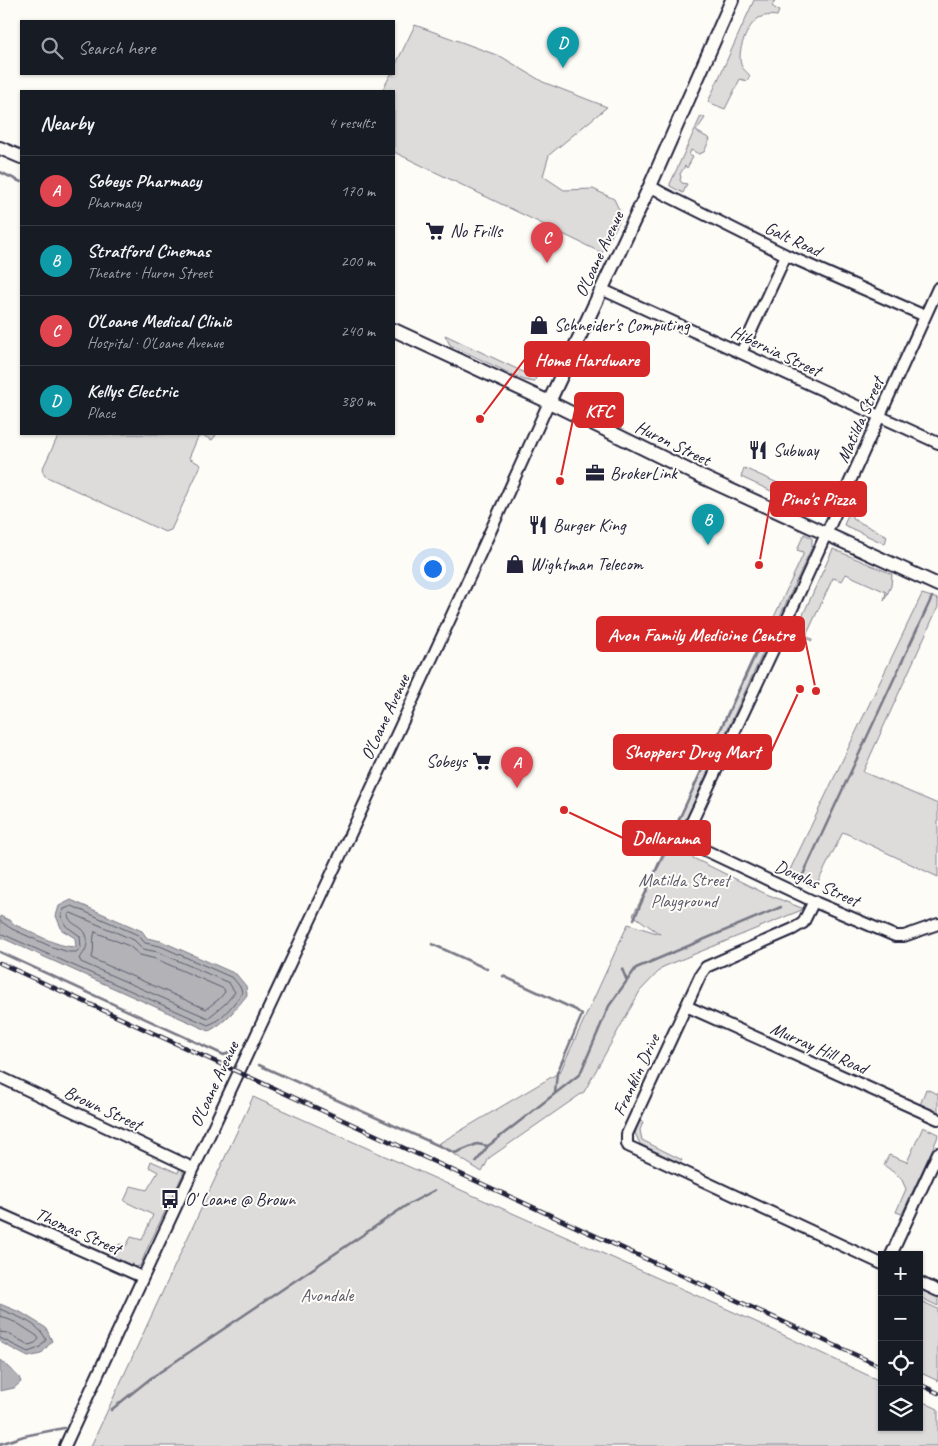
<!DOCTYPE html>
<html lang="en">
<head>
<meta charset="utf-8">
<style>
  body { margin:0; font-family:Caveat,sans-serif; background:#242831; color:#f1f3f6 }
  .controls { position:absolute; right:15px; bottom:15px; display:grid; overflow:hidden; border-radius:0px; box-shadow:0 1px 4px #0004 }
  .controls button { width:45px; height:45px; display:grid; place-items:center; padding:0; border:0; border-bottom:1px solid #363941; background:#171b24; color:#f1f3f6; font:25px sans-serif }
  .you { position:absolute; left:432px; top:568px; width:18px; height:18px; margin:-12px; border:4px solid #fff; border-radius:50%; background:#1a73e8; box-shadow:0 0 0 8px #1a73e833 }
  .badge { display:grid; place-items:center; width:32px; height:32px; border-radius:50%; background:#9495a2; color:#fff; font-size:16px; font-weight:700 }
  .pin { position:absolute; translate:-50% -41px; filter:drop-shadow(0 1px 2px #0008) }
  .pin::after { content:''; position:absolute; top:26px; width:18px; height:15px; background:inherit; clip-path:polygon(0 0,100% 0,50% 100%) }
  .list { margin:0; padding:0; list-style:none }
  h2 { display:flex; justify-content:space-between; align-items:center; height:65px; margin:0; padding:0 20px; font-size:21px }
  h2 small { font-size:16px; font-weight:400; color:#9ea1a6 }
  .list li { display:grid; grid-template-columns:32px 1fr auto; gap:15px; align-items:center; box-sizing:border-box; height:70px; padding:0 20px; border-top:1px solid #363941 }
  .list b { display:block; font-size:19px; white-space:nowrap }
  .list p { margin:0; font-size:16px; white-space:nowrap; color:#9ea1a6 }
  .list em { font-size:16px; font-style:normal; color:#9ea1a6 }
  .icon { flex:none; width:28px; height:28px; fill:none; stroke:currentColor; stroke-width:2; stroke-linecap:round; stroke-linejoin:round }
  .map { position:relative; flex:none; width:938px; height:1446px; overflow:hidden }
  .search { position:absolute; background:#171b24; box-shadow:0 1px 4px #0004; left:20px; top:20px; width:375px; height:55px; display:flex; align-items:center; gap:12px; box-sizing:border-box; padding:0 18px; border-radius:0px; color:#9ea1a6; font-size:19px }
  .panel { position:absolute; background:#171b24; box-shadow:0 1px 4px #0004; left:20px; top:90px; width:375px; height:345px; border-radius:0px }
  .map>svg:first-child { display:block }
  .green { fill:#dddcdb; stroke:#807f8b }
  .water { fill:#b2b2b7; stroke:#787885 }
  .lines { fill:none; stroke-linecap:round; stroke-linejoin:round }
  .shore { stroke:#5c5c6d; stroke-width:1 }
  .stream { stroke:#787885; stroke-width:2.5 }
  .minor-casing { stroke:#22223b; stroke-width:14 }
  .major-casing { stroke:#22223b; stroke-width:16 }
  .minor { stroke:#fdfcf7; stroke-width:10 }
  .major { stroke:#fdfcf7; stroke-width:12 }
  .rail-casing { stroke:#22223b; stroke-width:4.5 }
  .rail { stroke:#fdfcf7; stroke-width:2.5; stroke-dasharray:8; stroke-linecap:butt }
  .labels { text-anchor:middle; stroke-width:4; stroke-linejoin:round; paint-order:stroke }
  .poi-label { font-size:18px; fill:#22223b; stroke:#fdfcf7; text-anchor:start }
  .street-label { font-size:18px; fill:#22223b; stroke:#fdfcf7 }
  .park-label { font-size:18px; fill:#5a5a6b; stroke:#fdfcf7 }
  .leader { fill:none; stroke:#d62828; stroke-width:2 }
  .callout-dot { fill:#d62828; stroke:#fdfcf7; stroke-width:2 }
  .callout { fill:#d62828; stroke:#d62828; stroke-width:2 }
  .callout-label { font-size:19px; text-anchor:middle; font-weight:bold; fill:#fff }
</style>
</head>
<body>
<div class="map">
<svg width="938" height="1446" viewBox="0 0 938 1446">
  <rect width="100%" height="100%" fill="#fdfcf7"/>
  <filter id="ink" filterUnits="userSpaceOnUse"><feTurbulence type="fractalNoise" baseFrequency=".02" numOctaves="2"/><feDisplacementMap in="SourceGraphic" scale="10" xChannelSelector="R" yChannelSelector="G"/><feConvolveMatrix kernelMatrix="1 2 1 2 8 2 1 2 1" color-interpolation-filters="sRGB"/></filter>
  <g filter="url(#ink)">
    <!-- green -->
    <path class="green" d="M 754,0 L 775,0 L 772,6 L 779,11 L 777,16 C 769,15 760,15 754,22 C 745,32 736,54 742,67 C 744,70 748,73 750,76 L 747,81 L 740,79 L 725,109 L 708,102 Z
      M 415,25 L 502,57 L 543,82 L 607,107 L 549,155 L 543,176 L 564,190 L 593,189 L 614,199 L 622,216 L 602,253 L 394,152 L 394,91 L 382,91 L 391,74 L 394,74 L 394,68 Z
      M 701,116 L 705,118 L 696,131 L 710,139 L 704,152 L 699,154 L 691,150 L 689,155 L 693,157 L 687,168 L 685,166 L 680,174 L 681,177 L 680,180 L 682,183 L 687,184 L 683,193 L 670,186 L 670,184 Z
      M 445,335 L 536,378 L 534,382 L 524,380 L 450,345 Z
      M 59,434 L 213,434 L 216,435 L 212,440 L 204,436 L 198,437 L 189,458 L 201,465 L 171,530 L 165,532 L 45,476 L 42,470 Z
      M 744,468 L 827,505 L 828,508 L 825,513 L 821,514 L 741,477 Z
      M 857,491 L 858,494 L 851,514 L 853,519 L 887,536 L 885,544 L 844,525 Z
      M 804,534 L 812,538 L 812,547 L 684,823 L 683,830 L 689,847 L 688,848 L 671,837 L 803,555 L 803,552 L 797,550 Z
      M 833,549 L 892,574 L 891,586 L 884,601 L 886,592 L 846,574 L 842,581 L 833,578 L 806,636 L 812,639 L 812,641 L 799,635 L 796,630 Z
      M 922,594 L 938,599 L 938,607 L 863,772 L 938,804 L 938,877 L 843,832 L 815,888 L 787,876 Z
      M 672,842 L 687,855 L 764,893 L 804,909 L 663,967 L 640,991 L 584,1092 L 489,1158 L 482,1172 L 438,1144 L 560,1072 L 628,924 L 660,934 L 633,915 Z
      M 926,1089 L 938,1094 L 938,1113 L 920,1105 Z
      M 253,1097 L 756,1322 L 882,1382 L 882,1427 L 919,1427 L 919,1400 L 938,1409 L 938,1446 L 91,1446 Z
      M 639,1121 L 643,1122 L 640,1130 L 642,1140 L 682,1160 L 680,1163 L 640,1144 L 635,1133 Z
      M 923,1127 L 938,1134 L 937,1139 L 902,1214 L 896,1212 L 906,1189 L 901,1178 L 884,1165 L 889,1155 L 907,1162 Z
      M 151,1161 L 178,1173 L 180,1167 L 183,1169 L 183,1174 L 147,1249 L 140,1266 L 134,1267 L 132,1263 L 131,1266 L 111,1257 L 116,1247 L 120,1244 L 126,1246 L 131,1237 L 142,1240 L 153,1215 L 124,1201 L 131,1186 L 147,1190 L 158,1172 L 149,1167 Z
      M 919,1286 L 938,1295 L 938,1306 L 919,1297 Z
      M 919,1300 L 938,1309 L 938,1381 L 919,1372 Z"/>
    <!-- water -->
    <path class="water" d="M 71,900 L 142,931 L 147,938 L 161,941 L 236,974 L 246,986 L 247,995 C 236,1009 225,1023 209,1031 L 0,937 L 0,916 L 11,921 L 15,925 C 34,932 55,947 76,947 L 75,938 L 62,930 L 56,916 L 59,906 Z
      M 0,1304 L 22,1313 L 46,1328 L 52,1341 L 41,1354 L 28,1357 L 0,1342 Z
      M 0,1360 L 19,1377 L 21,1382 L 14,1388 L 0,1391 Z"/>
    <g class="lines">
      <!-- shore -->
      <path class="shore" d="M 71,913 L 134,940 L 143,949 L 158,952 L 229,983 L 235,992 L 225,1004 L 208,1018 L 81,962 L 79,958 C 87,952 91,937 82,929 C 76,924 71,924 68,916 Z
        M 0,921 L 12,929 L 52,947 L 69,952 L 76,952 L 81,948 L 80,936 L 66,926 L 61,916 L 64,909 L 72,906 L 138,935 L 145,943 L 160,946 L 233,978 L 241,988 L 242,993 C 234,1004 221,1021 208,1025 L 0,933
        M 95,932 L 129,946 L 140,955 L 156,959 L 224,989 L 225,992 L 219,999 L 206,1009 L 93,959 L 92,957 C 95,948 92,939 95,932 Z
        M 0,1309 C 15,1316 40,1323 46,1340 L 39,1348 L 28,1352 L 0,1338
        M 0,1316 L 17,1323 L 37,1336 L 39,1339 L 35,1343 L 29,1345 L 7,1333 L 0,1332"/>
      <!-- stream -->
      <path class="stream" d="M 0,172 L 21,182
        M 675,828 L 764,635
        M 801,879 L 932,597
        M 634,919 L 668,843
        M 432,944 L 487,969
        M 0,952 L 224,1055 L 231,1052
        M 622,969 L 627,981
        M 503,976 L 576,1010 L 582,1015 L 557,1073 L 555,1093
        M 259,1065 L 455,1153 L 477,1144 L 488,1146
        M 476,1162 L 488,1146 L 580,1074 L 609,1006 L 636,968 L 781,907
        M 111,1410 L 151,1378 L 407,1205 L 435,1190
        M 0,1444 L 24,1436 L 64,1428"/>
      <!-- minor casing -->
      <g class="minor-casing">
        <path id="minor" d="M 650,186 L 664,194 L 786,255 L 925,316
          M 938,288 L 781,633 L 688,830 L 688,838 L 694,845 L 817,903 L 895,936 L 904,936 L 938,924
          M 601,289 L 938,443
          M 741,353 L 786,255
          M 814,901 L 803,923 L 793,929 L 706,967 L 701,974 L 627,1134 L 627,1143 L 628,1146 L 882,1264
          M 686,1006 L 938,1119
          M 0,1077 L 193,1168
          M 0,1214 L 142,1277
          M 891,1255 L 938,1153
          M 919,1282 L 938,1291
          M 65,1446 C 225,1097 392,752 549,402"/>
      </g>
      <!-- major casing -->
      <g class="major-casing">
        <path id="major" d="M 0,148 L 21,157
          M 394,330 L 549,402 L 702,477 L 938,585
          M 549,402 L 650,186 L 732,0"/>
      </g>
      <!-- minor -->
      <use href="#minor" class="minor"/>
      <!-- major -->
      <use href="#major" class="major"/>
      <!-- rail casing -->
      <g class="rail-casing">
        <path id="rail" d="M 0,963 L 882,1367
          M 919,1384 L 938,1393"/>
      </g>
      <!-- rail -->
      <use href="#rail" class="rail"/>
    </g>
  </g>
  <!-- icons -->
  <defs>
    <g id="supermarket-bare" transform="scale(1.5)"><path d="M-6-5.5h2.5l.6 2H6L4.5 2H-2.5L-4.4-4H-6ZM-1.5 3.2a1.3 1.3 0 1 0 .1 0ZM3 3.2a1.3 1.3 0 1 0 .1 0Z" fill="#22223b" stroke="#fdfcf7" stroke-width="2.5" paint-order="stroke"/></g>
    <g id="shop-bare" transform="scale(1.5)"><path d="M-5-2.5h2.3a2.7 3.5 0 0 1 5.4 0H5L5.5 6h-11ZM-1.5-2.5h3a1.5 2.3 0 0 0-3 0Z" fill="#22223b" stroke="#fdfcf7" stroke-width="2.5" paint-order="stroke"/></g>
    <g id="restaurant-bare" transform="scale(1.5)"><path d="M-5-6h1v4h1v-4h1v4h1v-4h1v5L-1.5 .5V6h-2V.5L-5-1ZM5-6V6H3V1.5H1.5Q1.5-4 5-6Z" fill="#22223b" stroke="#fdfcf7" stroke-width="2.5" paint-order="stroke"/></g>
    <g id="office-bare" transform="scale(1.5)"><path d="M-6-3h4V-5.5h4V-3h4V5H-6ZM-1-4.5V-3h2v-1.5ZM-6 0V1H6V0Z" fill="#22223b" stroke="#fdfcf7" stroke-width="2.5" paint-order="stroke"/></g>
    <g id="bus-bare" transform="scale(1.5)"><path d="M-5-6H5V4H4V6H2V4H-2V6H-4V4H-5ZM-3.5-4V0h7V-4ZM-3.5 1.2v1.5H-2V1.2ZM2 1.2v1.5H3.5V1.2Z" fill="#22223b" stroke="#fdfcf7" stroke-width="2.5" paint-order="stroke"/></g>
  </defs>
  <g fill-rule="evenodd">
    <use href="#supermarket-bare" x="435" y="231"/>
    <use href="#shop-bare" x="539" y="325"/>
    <use href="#restaurant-bare" x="758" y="450"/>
    <use href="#office-bare" x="595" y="473"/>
    <use href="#restaurant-bare" x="538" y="525"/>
    <use href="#shop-bare" x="515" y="564"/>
    <use href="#supermarket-bare" x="482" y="761"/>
    <use href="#bus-bare" x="170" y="1199"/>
  </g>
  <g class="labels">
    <!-- poi labels -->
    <g class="poi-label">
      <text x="450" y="237">No Frills</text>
      <text x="554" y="331">Schneider's Computing</text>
      <text x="773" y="456">Subway</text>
      <text x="610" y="479">BrokerLink</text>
      <text x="553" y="531">Burger King</text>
      <text x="530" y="570">Wightman Telecom</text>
      <text x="467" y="767" text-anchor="end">Sobeys</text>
      <text x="185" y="1205">O' Loane @ Brown</text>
    </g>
    <!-- street labels -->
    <g class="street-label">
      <text transform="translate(793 239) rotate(25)" y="6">Galt Road</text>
      <text transform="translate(599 254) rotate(-65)" y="6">O'Loane Avenue</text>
      <text transform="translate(776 351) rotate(25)" y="6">Hibernia Street</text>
      <text transform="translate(860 420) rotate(-66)" y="6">Matilda Street</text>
      <text transform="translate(673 443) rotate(26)" y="6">Huron Street</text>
      <text transform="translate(385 717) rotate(-65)" y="6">O'Loane Avenue</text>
      <text transform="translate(817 883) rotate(24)" y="6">Douglas Street</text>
      <text transform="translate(819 1048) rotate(24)" y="6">Murray Hill Road</text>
      <text transform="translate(636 1075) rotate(-65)" y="6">Franklin Drive</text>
      <text transform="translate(214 1084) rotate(-65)" y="6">O'Loane Avenue</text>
      <text transform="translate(103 1108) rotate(25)" y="6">Brown Street</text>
      <text transform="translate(78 1231) rotate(24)" y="6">Thomas Street</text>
    </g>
    <!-- park labels -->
    <g class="park-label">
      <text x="684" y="886">Matilda Street<tspan x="684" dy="21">Playground</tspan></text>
      <text x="327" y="1301">Avondale</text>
    </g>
  </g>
  <!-- callouts -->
  <path class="leader" d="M480 419L525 359M560 481L575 410M759 565L771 499M816 691L804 634M800 689L771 752M564 810L623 838"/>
  <g class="callout-dot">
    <circle cx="480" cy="419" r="5"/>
    <circle cx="560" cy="481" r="5"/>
    <circle cx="759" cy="565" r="5"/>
    <circle cx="816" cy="691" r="5"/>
    <circle cx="800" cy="689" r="5"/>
    <circle cx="564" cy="810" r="5"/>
  </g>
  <g class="callout">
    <rect x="525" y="342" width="124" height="34" rx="5"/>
    <rect x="575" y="393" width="48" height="34" rx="5"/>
    <rect x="771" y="482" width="95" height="34" rx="5"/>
    <rect x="597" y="617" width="207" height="34" rx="5"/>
    <rect x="614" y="735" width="157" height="34" rx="5"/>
    <rect x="623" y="821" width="87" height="34" rx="5"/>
  </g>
  <g class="callout-label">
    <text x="587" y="366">Home Hardware</text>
    <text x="599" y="417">KFC</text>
    <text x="818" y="505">Pino's Pizza</text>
    <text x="701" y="641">Avon Family Medicine Centre</text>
    <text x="692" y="758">Shoppers Drug Mart</text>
    <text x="666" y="844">Dollarama</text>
  </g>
</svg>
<div class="controls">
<button>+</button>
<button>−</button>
<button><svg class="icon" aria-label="locate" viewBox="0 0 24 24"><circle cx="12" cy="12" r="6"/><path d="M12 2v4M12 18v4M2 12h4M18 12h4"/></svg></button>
<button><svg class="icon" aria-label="layers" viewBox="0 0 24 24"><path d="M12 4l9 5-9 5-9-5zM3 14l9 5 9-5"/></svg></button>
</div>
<div class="you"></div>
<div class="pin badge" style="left:517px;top:788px;background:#e0444e">A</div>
<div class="pin badge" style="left:708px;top:545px;background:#0f9aa8">B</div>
<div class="pin badge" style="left:547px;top:263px;background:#e0444e">C</div>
<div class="pin badge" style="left:563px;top:68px;background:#0f9aa8">D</div>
<div class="search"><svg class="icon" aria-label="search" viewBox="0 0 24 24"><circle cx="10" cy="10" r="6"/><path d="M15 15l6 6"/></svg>Search here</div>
<section class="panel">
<h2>Nearby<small>4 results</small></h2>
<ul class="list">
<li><span class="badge" style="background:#e0444e">A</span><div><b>Sobeys Pharmacy</b><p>Pharmacy</p></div><em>170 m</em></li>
<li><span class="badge" style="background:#0f9aa8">B</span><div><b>Stratford Cinemas</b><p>Theatre · Huron Street</p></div><em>200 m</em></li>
<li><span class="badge" style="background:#e0444e">C</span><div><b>O'Loane Medical Clinic</b><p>Hospital · O'Loane Avenue</p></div><em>240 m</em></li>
<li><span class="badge" style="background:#0f9aa8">D</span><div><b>Kellys Electric</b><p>Place</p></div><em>380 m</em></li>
</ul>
</section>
</div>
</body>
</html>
